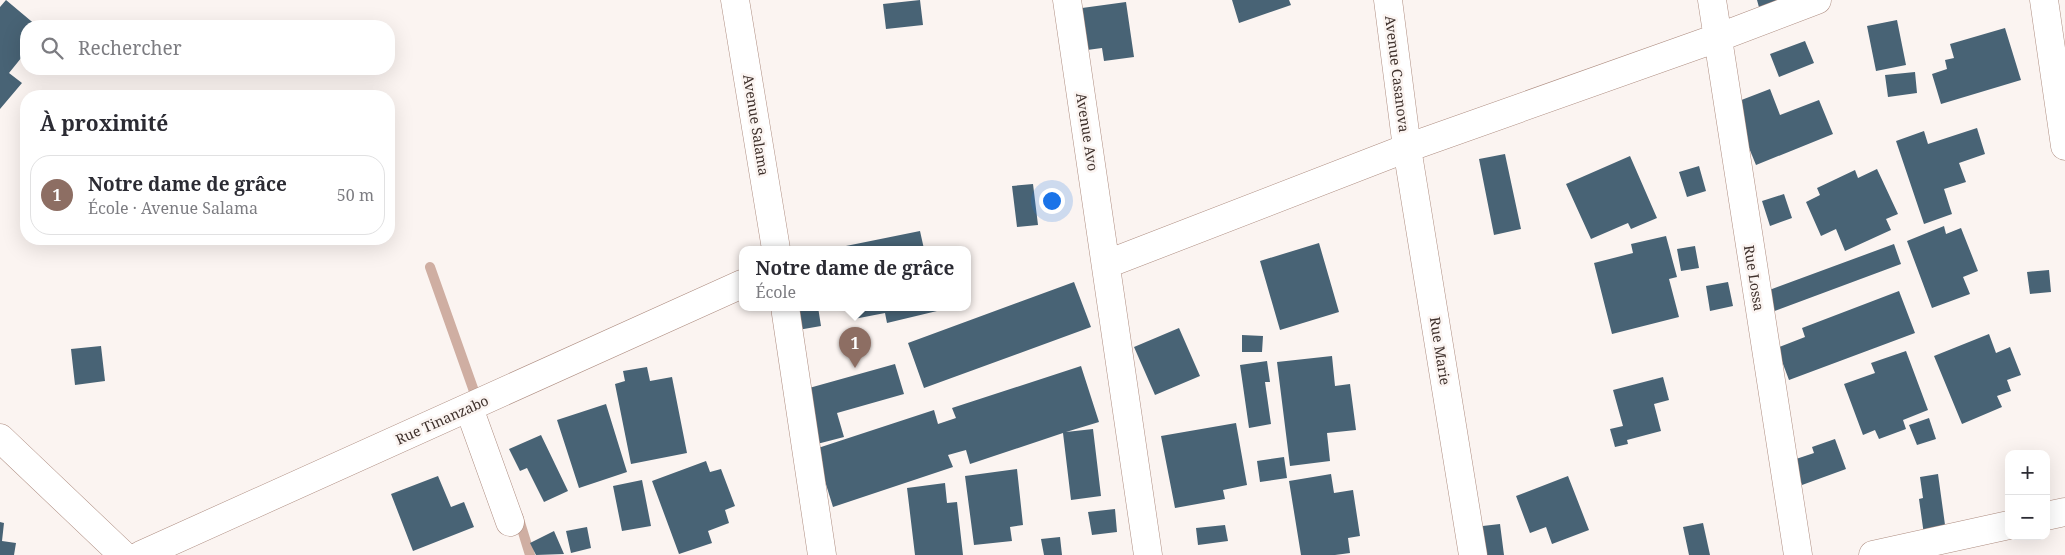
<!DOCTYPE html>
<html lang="fr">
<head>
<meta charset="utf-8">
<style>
  body { margin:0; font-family:"Noto Serif",serif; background:#f2f2f3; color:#2b2b33 }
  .controls { position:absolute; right:15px; bottom:15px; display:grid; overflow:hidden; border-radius:10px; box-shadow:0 5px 20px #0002 }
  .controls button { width:45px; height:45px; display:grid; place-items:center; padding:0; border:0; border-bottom:1px solid #e1e1e2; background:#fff; color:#2b2b33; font:25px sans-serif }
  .you { position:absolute; left:1051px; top:200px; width:18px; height:18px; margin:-12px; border:4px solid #fff; border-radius:50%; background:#1a73e8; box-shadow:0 0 0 8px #1a73e833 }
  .badge { display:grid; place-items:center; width:32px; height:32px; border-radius:50%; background:#1a73e8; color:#fff; font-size:16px; font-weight:700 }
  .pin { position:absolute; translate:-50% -41px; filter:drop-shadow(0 1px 2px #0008) }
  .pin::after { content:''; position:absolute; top:26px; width:18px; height:15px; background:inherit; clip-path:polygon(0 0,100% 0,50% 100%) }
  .popup { position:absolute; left:739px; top:246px; width:232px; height:65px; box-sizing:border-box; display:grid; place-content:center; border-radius:10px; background:#fff; filter:drop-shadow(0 1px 4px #0005); font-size:16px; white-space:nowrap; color:#7c7c81 }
  .popup b { font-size:19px; color:#2b2b33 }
  .popup::after { content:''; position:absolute; left:50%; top:100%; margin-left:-10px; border:10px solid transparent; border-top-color:#fff }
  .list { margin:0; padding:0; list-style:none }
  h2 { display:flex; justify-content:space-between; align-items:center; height:65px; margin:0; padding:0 20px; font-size:21px }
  h2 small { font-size:16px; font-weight:400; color:#7c7c81 }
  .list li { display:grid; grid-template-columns:32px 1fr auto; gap:15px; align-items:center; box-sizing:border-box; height:80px; margin:0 10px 10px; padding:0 10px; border:1px solid #e1e1e2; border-radius:20px }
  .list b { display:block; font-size:19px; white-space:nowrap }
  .list p { margin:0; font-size:16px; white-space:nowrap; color:#7c7c81 }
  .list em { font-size:16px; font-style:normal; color:#7c7c81 }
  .icon { flex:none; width:28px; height:28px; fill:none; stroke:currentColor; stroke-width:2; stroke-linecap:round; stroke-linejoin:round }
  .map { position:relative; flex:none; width:2065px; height:555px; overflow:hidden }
  .search { position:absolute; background:#fff; box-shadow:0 5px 20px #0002; left:20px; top:20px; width:375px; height:55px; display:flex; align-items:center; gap:12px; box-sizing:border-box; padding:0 18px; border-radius:20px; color:#7c7c81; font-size:19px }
  .panel { position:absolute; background:#fff; box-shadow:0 5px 20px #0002; left:20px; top:90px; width:375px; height:155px; border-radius:20px }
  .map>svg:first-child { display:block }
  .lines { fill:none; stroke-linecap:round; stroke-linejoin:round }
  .stream { stroke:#cfaea2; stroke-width:10 }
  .building { fill:#486375 }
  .minor-casing { stroke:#ae8d81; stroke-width:29 }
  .minor { stroke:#fff; stroke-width:28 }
  .labels { text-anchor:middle; stroke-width:5; stroke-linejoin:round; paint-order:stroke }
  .street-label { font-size:14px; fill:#3f312c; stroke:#fbf4f1 }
</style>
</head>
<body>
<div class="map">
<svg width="2065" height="555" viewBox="0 0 2065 555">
  <rect width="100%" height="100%" fill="#fbf4f1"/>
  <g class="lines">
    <!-- stream -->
    <path class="stream" d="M 430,267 L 475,394
      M 518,516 L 530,555"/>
  </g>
  <!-- building -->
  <path class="building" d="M 6,0 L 37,26 L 26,26 L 26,52 L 9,73 L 22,83 L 0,109 L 0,7 Z
    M 920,0 L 923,25 L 886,29 L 883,4 Z
    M 1232,0 L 1289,0 L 1291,5 L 1239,23 Z
    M 1757,0 L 1799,0 L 1760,11 Z
    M 1126,2 L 1134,57 L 1104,61 L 1102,48 L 1087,50 L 1082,8 Z
    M 1897,20 L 1906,65 L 1876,71 L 1867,26 Z
    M 2005,28 L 2021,80 L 1941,104 L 1932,74 L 1947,69 L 1945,60 L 1954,58 L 1950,44 Z
    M 1805,41 L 1814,63 L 1779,77 L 1770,54 Z
    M 1915,72 L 1917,93 L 1888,97 L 1885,75 Z
    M 1770,89 L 1780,115 L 1819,100 L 1833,134 L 1756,165 L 1731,104 Z
    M 1977,128 L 1985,154 L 1959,163 L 1966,182 L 1944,189 L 1952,214 L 1924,224 L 1896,141 L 1924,131 L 1928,144 Z
    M 1505,154 L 1521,229 L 1494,235 L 1479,159 Z
    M 1630,156 L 1657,218 L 1631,229 L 1628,223 L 1591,239 L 1566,184 Z
    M 1699,166 L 1706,191 L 1687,197 L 1679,172 Z
    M 1877,169 L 1898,214 L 1886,219 L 1891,230 L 1845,251 L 1836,229 L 1821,236 L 1806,202 L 1820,195 L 1817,188 L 1855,170 L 1858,178 Z
    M 1033,184 L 1038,225 L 1017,227 L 1012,186 Z
    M 1784,194 L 1792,218 L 1770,226 L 1762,201 Z
    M 1944,226 L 1946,234 L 1961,228 L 1978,271 L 1963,277 L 1970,294 L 1932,308 L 1907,241 Z
    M 920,231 L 924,249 L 836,249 L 836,248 Z
    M 1666,236 L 1677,277 L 1669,279 L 1679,317 L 1612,334 L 1594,263 L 1633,253 L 1631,244 Z
    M 1319,243 L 1339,312 L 1280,330 L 1260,261 Z
    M 1894,244 L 1901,264 L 1772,312 L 1764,292 Z
    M 1695,246 L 1699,268 L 1681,271 L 1677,249 Z
    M 2049,270 L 2051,292 L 2030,294 L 2027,272 Z
    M 1074,282 L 1091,327 L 924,388 L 908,343 Z
    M 1728,282 L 1733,306 L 1710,311 L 1706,286 Z
    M 1899,291 L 1915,333 L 1789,380 L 1777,348 L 1805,337 L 1802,328 Z
    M 795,307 L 818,307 L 821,326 L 798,330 Z
    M 851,307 L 936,307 L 937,311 L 887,323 L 885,313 L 854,319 Z
    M 1179,328 L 1200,376 L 1155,395 L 1134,347 Z
    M 1989,334 L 1996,353 L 2010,347 L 2021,375 L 2007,380 L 2011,391 L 1997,396 L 2002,407 L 1962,424 L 1934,356 Z
    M 1242,335 L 1263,336 L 1262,352 L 1242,352 Z
    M 101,346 L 105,381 L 75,385 L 71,349 Z
    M 1906,351 L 1928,410 L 1903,420 L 1906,429 L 1879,439 L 1875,430 L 1863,435 L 1844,384 L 1875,373 L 1871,363 Z
    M 1332,356 L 1335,386 L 1350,384 L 1356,430 L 1327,433 L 1330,461 L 1290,466 L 1277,362 Z
    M 1267,361 L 1270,382 L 1265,382 L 1271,424 L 1249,428 L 1240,365 Z
    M 895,364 L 904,394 L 837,413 L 844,437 L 817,444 L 802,390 Z
    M 1081,366 L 1099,422 L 1066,432 L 1093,429 L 1101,496 L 1071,500 L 1063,433 L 970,464 L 966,450 L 948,455 L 953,467 L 833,507 L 815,449 L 934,410 L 938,424 L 956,418 L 952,408 Z
    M 647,367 L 650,381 L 672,377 L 687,453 L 631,464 L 615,384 L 625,381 L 623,371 Z
    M 1663,377 L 1669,400 L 1654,404 L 1661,431 L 1627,440 L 1628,444 L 1615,447 L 1610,429 L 1623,426 L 1613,390 Z
    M 606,404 L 627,472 L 579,488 L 557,420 Z
    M 1929,418 L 1936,439 L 1917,445 L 1909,425 Z
    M 1236,423 L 1247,485 L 1223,490 L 1225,499 L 1175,508 L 1161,436 Z
    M 541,435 L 568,491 L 544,502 L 527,468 L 520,471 L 509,449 Z
    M 1835,439 L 1846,469 L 1802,485 L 1793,460 L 1814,453 L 1812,447 Z
    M 1284,457 L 1287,478 L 1260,482 L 1257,461 Z
    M 706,461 L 710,472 L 721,469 L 735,506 L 725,510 L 729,523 L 708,531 L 712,543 L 679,554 L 652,481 Z
    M 1017,469 L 1023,525 L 1010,527 L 1012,541 L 974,545 L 965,476 Z
    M 1331,474 L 1334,493 L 1353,490 L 1360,536 L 1348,538 L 1350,553 L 1335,555 L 1301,555 L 1289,481 Z
    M 1938,474 L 1946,532 L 1924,535 L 1919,499 L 1923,498 L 1920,477 Z
    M 438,476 L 451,507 L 464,502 L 474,527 L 413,551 L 391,494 Z
    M 1568,476 L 1589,530 L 1552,544 L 1546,527 L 1530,533 L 1516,496 Z
    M 642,480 L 651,526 L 622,531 L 613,486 Z
    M 945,483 L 947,503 L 957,502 L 963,555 L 915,555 L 907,488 Z
    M 1115,509 L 1117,532 L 1092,535 L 1088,512 Z
    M 0,522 L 4,523 L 2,541 L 16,543 L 14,555 L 0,555 Z
    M 1703,523 L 1710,555 L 1689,555 L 1683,527 Z
    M 1500,524 L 1504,555 L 1478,555 L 1474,527 Z
    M 1225,525 L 1228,541 L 1198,545 L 1196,528 Z
    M 587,527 L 591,548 L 571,553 L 566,531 Z
    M 554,531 L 564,554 L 536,555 L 530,543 Z
    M 1060,537 L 1062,555 L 1044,555 L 1041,539 Z"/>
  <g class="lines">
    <!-- minor casing -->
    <g class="minor-casing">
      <path id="minor" d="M 735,0 L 776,249
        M 1067,0 L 1148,555
        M 1388,0 L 1407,148 L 1473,555
        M 1712,0 L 1798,555
        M 2044,0 L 2065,146
        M 1107,264 L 1407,148 L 1717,38 L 1817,0
        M 785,307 L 822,555
        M 469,408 L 510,522
        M 0,438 L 123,555
        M 2046,516 L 2065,512
        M 141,555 L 742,284
        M 1873,555 L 2009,525"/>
    </g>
    <!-- minor -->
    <use href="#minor" class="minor"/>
  </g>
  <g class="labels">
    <!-- street labels -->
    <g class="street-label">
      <text transform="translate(1397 74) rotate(83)" y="5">Avenue Casanova</text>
      <text transform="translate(756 125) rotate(81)" y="5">Avenue Salama</text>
      <text transform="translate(1087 132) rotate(81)" y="5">Avenue Avo</text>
      <text transform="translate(1754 278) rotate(81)" y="5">Rue Lossa</text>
      <text transform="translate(1440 351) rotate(81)" y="5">Rue Marie</text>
      <text transform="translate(442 420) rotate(-24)" y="5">Rue Tinanzabo</text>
    </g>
  </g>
</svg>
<div class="controls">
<button>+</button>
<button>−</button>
</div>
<div class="you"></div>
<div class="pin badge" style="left:855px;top:368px;background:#8d6e63">1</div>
<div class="popup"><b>Notre dame de grâce</b>École</div>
<div class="search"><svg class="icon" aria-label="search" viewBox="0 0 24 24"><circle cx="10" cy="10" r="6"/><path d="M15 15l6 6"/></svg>Rechercher</div>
<section class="panel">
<h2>À proximité<small></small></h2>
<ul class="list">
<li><span class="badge" style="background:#8d6e63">1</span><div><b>Notre dame de grâce</b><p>École · Avenue Salama</p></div><em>50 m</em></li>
</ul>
</section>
</div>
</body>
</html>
